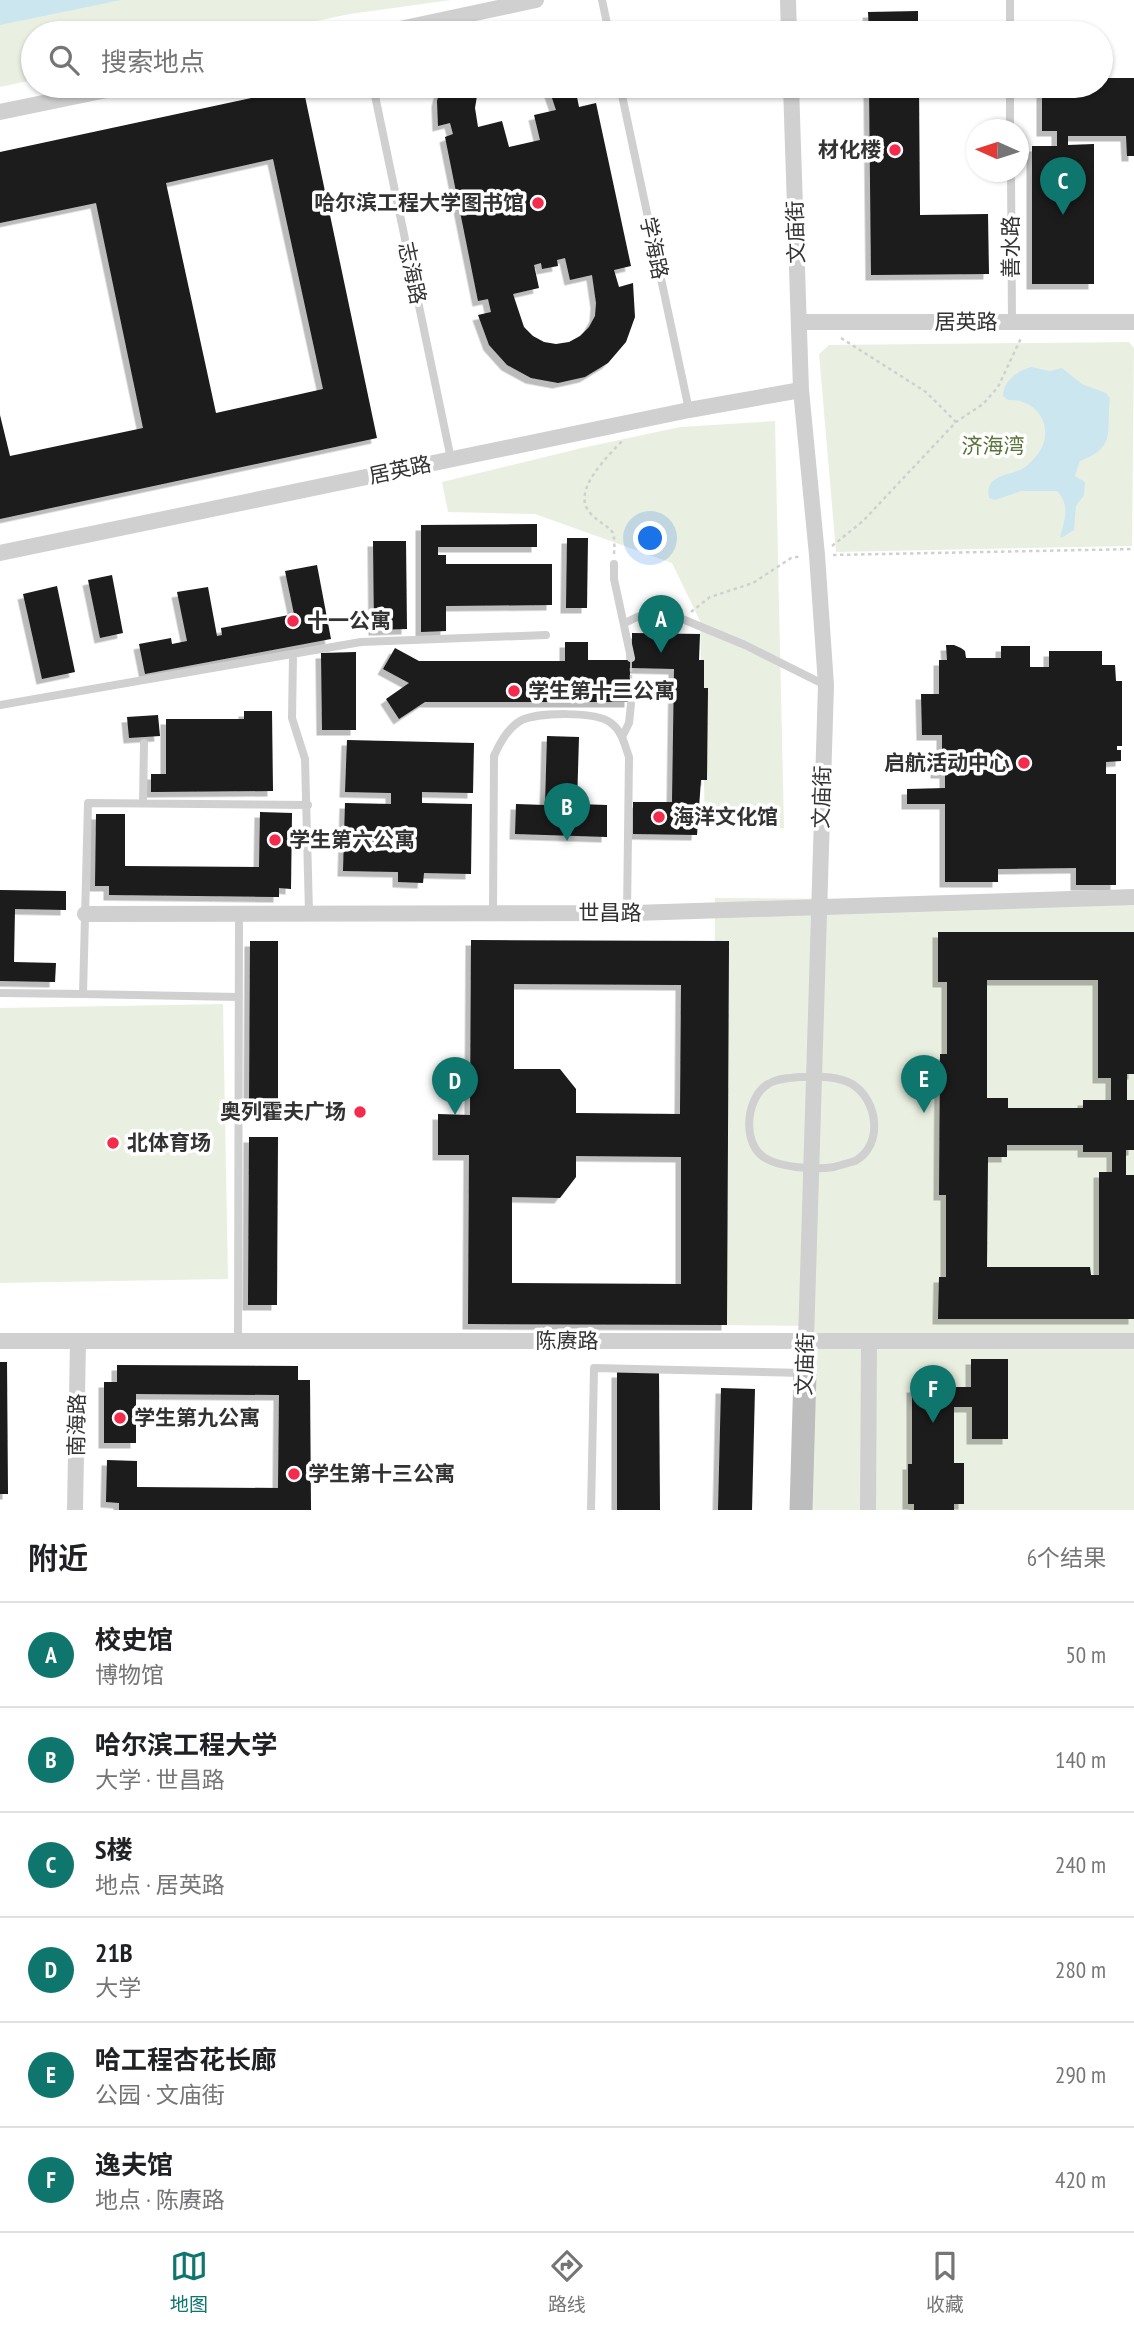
<!DOCTYPE html>
<html lang="zh">
<head>
<meta charset="utf-8">
<style>
  body { margin:0; font-family:"PT Sans Narrow","Noto Sans SC",sans-serif; background:#f2f2f2; color:#202124 }
  .compass { position:absolute; left:966px; top:119px; width:63px; height:63px; border-radius:50%; background:#fff; box-shadow:0 2px 5px #0004; rotate:273deg }
  .you { position:absolute; left:651px; top:539px; width:24px; height:24px; margin:-18px; border:5px solid #fff; border-radius:50%; background:#1a73e8; box-shadow:0 0 0 10px #1a73e833 }
  .badge { display:grid; place-items:center; width:46px; height:46px; border-radius:50%; background:#0f766e; color:#fff; font-size:23px; font-weight:700 }
  .pin { position:absolute; translate:-50% -58px; filter:drop-shadow(0 2px 4px #0008) }
  .pin::after { content:''; position:absolute; top:37px; width:24px; height:21px; background:inherit; clip-path:polygon(0 0,100% 0,50% 100%) }
  .list { margin:0; padding:0; list-style:none }
  h2 { display:flex; justify-content:space-between; align-items:center; height:91px; margin:0; padding:0 28px; font-size:30px }
  h2 small { font-size:23px; font-weight:400; color:#757577 }
  .list li { display:grid; grid-template-columns:46px 1fr auto; gap:21px; align-items:center; box-sizing:border-box; height:105px; padding:0 28px; border-top:2px solid #e0e0e0 }
  .list b { display:block; font-size:26px; white-space:nowrap }
  .list p { margin:0; font-size:23px; white-space:nowrap; color:#757577 }
  .list em { font-size:23px; font-style:normal; color:#757577 }
  .icon { flex:none; width:38px; height:38px; fill:none; stroke:currentColor; stroke-width:2; stroke-linecap:round; stroke-linejoin:round }
  .map { position:relative; flex:none; width:1134px; height:1510px; overflow:hidden }
  .search { position:absolute; background:#fff; box-shadow:0 2px 5px #0004; left:21px; right:21px; top:21px; height:77px; display:flex; align-items:center; gap:18px; box-sizing:border-box; padding:0 24px; border-radius:38px; color:#757577; font-size:26px }
  .sheet { height:721px; background:#fff }
  nav { display:flex; justify-content:space-around; align-items:center; box-sizing:border-box; height:98px; border-top:2px solid #e0e0e0; background:#fff; font-size:19px; color:#757577 }
  nav a { display:grid; justify-items:center; gap:4px }
  nav .on { color:#0f766e }
  .map>svg:first-child { display:block }
  .green { fill:#eaf0e1 }
  .water { fill:#cce6f0 }
  .building { fill:#1a1a1a; fill-rule:evenodd; filter:url(#shadow) }
  .lines { fill:none; stroke-linecap:round; stroke-linejoin:round }
  .path { stroke:#d0d0d0; stroke-width:2.5; stroke-dasharray:3.5 3.5; stroke-linecap:butt }
  .service { stroke:#d0d0d0; stroke-width:8 }
  .minor { stroke:#d0d0d0; stroke-width:16 }
  .secondary { stroke:#bdbdbd; stroke-width:23 }
  .poi-dot { fill:#f42b4d; stroke:#fff; stroke-width:2.5 }
  .labels { text-anchor:middle; stroke-width:7; stroke-linejoin:round; paint-order:stroke }
  .poi-label { font-size:21px; font-weight:bold; fill:#333; stroke:#fff; text-anchor:start }
  .street-label { font-size:21px; fill:#333; stroke:#fff }
  .park-label { font-size:21px; fill:#5b743b; stroke:#fff }
</style>
</head>
<body>
<div class="map">
<svg width="1134" height="1510" viewBox="0 0 1134 1510">
  <defs>
    <filter id="shadow"><feDropShadow dx="-5.5" dy="5.5" stdDeviation="0" flood-color="#0004"/></filter>
  </defs>
  <rect width="100%" height="100%" fill="#fff"/>
  <!-- green -->
  <path class="green" d="M 0,0 L 451,0 L 350,14 L 259,33 L 33,33 L 33,80 L 0,87 Z
    M 1129,342 L 1134,348 L 1132,546 L 836,552 L 819,354 L 829,345 Z
    M 775,421 L 784,828 L 705,825 L 700,621 L 672,563 L 535,514 L 448,512 L 442,482 L 582,448 L 680,427 Z
    M 715,898 L 1134,901 L 1134,1510 L 811,1510 L 812,1326 L 713,1325 Z
    M 223,1004 L 228,1279 L 0,1283 L 0,1008 Z"/>
  <!-- water -->
  <path class="water" d="M 0,0 L 121,0 L 0,25 Z
    M 1031,367 L 1050,371 L 1062,368 L 1082,384 L 1106,393 L 1110,398 C 1106,433 1117,447 1080,461 L 1075,476 L 1085,482 L 1084,495 L 1076,506 L 1074,530 L 1063,537 L 1060,537 C 1064,521 1071,506 1057,491 L 1022,491 L 995,500 L 989,498 C 984,475 1007,476 1022,469 C 1029,465 1037,456 1041,449 C 1054,424 1035,398 1008,400 L 1003,396 C 1003,381 1017,371 1031,367 Z"/>
  <!-- building -->
  <path class="building" d="M 918,11 L 918,33 L 869,33 L 868,12 Z
    M 1101,78 L 1134,78 L 1134,156 L 1127,156 L 1126,136 L 1068,136 L 1068,145 L 1094,144 L 1094,284 L 1032,284 L 1032,146 L 1057,146 L 1057,131 L 1042,131 L 1042,89 L 1068,89 L 1068,86 L 1101,86 Z
    M 441,86 L 481,86 L 477,96 L 475,108 L 478,127 L 502,121 L 509,147 L 540,140 L 534,115 L 556,110 L 548,86 L 590,86 L 591,89 L 576,92 L 579,107 L 596,103 L 631,266 L 614,270 L 619,287 L 633,283 L 635,317 L 626,342 L 608,363 L 585,377 L 558,383 L 531,378 L 507,365 L 489,345 L 478,315 L 491,312 L 488,299 L 478,301 L 445,137 L 453,134 L 450,123 L 438,126 L 437,101 ZM 565,258 L 570,280 L 592,275 L 596,303 L 595,316 L 589,327 L 580,336 L 569,342 L 556,344 L 544,342 L 533,336 L 524,327 L 513,294 L 539,288 L 534,265 L 541,263 L 542,269 L 558,266 L 557,260 Z
    M 869,86 L 919,86 L 920,215 L 988,214 L 989,274 L 871,275 Z
    M 303,87 L 377,438 L 0,519 L 0,415 L 10,456 L 143,428 L 96,203 L 0,223 L 0,152 ZM 273,159 L 323,389 L 216,413 L 166,183 Z
    M 537,524 L 537,547 L 438,547 L 438,555 L 446,555 L 446,564 L 552,564 L 552,605 L 446,606 L 446,631 L 421,632 L 421,525 Z
    M 567,538 L 588,538 L 587,608 L 566,608 Z
    M 373,541 L 406,541 L 407,629 L 374,630 Z
    M 317,565 L 331,639 L 145,674 L 139,644 L 171,638 L 172,644 L 187,641 L 177,592 L 208,587 L 217,636 L 222,635 L 221,628 L 294,614 L 285,571 Z
    M 112,575 L 123,633 L 100,638 L 88,580 Z
    M 57,586 L 75,672 L 42,679 L 23,594 Z
    M 632,633 L 700,634 L 699,660 L 704,660 L 704,688 L 708,688 L 707,780 L 701,780 L 697,835 L 633,834 L 633,802 L 672,802 L 674,669 L 632,668 Z
    M 565,642 L 588,642 L 588,660 L 630,660 L 630,702 L 425,702 L 399,719 L 386,699 L 409,683 L 383,669 L 395,648 L 419,661 L 565,661 Z
    M 946,645 L 954,645 L 961,648 L 965,651 L 966,658 L 1001,658 L 1001,646 L 1030,646 L 1030,667 L 1049,667 L 1049,651 L 1102,651 L 1102,665 L 1115,665 L 1116,681 L 1122,681 L 1122,746 L 1117,746 L 1117,750 L 1121,750 L 1121,761 L 1106,762 L 1106,774 L 1116,774 L 1116,885 L 1076,885 L 1076,868 L 998,869 L 998,882 L 945,882 L 945,804 L 907,804 L 907,789 L 945,788 L 945,773 L 936,773 L 936,765 L 942,765 L 942,735 L 922,735 L 921,694 L 939,694 L 939,660 L 947,660 Z
    M 356,652 L 356,730 L 322,730 L 321,653 Z
    M 244,711 L 272,711 L 273,791 L 151,792 L 151,774 L 166,774 L 166,719 L 244,719 Z
    M 158,715 L 160,736 L 129,738 L 127,717 Z
    M 547,736 L 579,737 L 577,804 L 607,805 L 607,837 L 515,834 L 516,804 L 545,805 Z
    M 347,740 L 474,743 L 473,793 L 422,792 L 422,803 L 472,804 L 471,874 L 424,873 L 423,883 L 398,882 L 398,872 L 343,871 L 345,803 L 391,804 L 391,793 L 345,792 Z
    M 260,812 L 292,813 L 291,889 L 279,888 L 279,897 L 109,895 L 109,886 L 95,886 L 96,814 L 125,814 L 125,866 L 259,867 Z
    M 0,890 L 66,891 L 66,910 L 15,909 L 14,962 L 56,963 L 55,982 L 0,981 Z
    M 938,932 L 1134,932 L 1134,1074 L 1127,1074 L 1127,1100 L 1134,1100 L 1134,1150 L 1126,1150 L 1126,1175 L 1134,1175 L 1134,1319 L 938,1319 L 939,1277 L 946,1277 L 946,1195 L 939,1195 L 940,1054 L 947,1054 L 947,982 L 938,982 ZM 987,980 L 1098,980 L 1098,1078 L 1111,1078 L 1111,1100 L 1083,1100 L 1083,1108 L 1008,1108 L 1008,1098 L 987,1098 ZM 1007,1145 L 1083,1145 L 1083,1152 L 1112,1152 L 1112,1172 L 1099,1172 L 1099,1275 L 1091,1275 L 1090,1267 L 987,1267 L 988,1157 L 1007,1157 Z
    M 471,940 L 729,941 L 727,1325 L 468,1324 L 469,1155 L 438,1155 L 438,1114 L 470,1115 ZM 514,984 L 681,985 L 680,1114 L 576,1113 L 576,1089 L 560,1069 L 514,1069 ZM 576,1156 L 681,1157 L 681,1284 L 512,1283 L 512,1197 L 560,1198 L 576,1177 Z
    M 250,941 L 278,941 L 278,1109 L 249,1109 Z
    M 249,1137 L 278,1137 L 277,1305 L 248,1305 Z
    M 971,1359 L 1008,1359 L 1008,1439 L 972,1439 L 972,1407 L 954,1407 L 954,1463 L 964,1463 L 964,1504 L 954,1504 L 954,1510 L 914,1510 L 914,1504 L 908,1504 L 908,1464 L 912,1464 L 912,1387 L 971,1387 Z
    M 0,1362 L 7,1362 L 8,1494 L 0,1494 Z
    M 117,1365 L 298,1366 L 298,1380 L 310,1380 L 311,1510 L 119,1510 L 119,1503 L 106,1502 L 107,1460 L 137,1461 L 137,1487 L 278,1488 L 279,1395 L 136,1394 L 136,1443 L 104,1443 L 104,1382 L 117,1382 Z
    M 617,1372 L 659,1372 L 660,1510 L 617,1510 Z
    M 721,1388 L 755,1389 L 752,1510 L 718,1510 Z"/>
  <g class="lines">
    <!-- path -->
    <path class="path" d="M 841,338 L 926,392 L 956,422
      M 832,546 L 863,521 L 956,422 L 983,404 L 998,387 L 1022,336
      M 614,554 C 616,523 610,533 591,514 C 569,492 609,455 624,439
      M 833,555 L 1134,549
      M 691,612 L 710,597 L 753,583 L 791,558 L 802,556
      M 631,668 L 631,693"/>
    <!-- service -->
    <path class="service" d="M 602,0 L 609,33
      M 1010,0 L 1010,33
      M 373,86 L 451,459
      M 620,86 L 689,410
      M 1010,86 L 1010,130
      M 1011,172 L 1012,322
      M 614,564 L 614,579 L 631,658
      M 625,623 L 637,617 L 647,615 L 675,616 L 745,645 L 825,685
      M 293,655 L 292,718 L 305,759 L 309,912
      M 0,705 L 361,642 L 546,635
      M 622,737 L 629,723 L 631,704
      M 143,803 L 144,743
      M 493,913 L 494,756 C 500,743 507,729 520,721 C 536,712 596,711 611,723 C 622,731 625,746 629,757 L 627,913
      M 0,993 L 83,994 L 88,803 L 308,805
      M 83,994 L 239,997
      M 799,1077 C 817,1077 836,1075 852,1084 C 878,1100 884,1145 855,1161 C 849,1163 840,1165 834,1167 C 816,1170 775,1168 761,1155 C 742,1138 747,1097 768,1084 C 777,1078 789,1078 799,1077 Z
      M 238,1341 L 239,913
      M 591,1510 L 594,1368 L 802,1373"/>
    <!-- minor -->
    <path class="minor" d="M 788,0 L 789,33
      M 381,33 L 536,0
      M 791,86 L 801,390 L 817,555 L 826,685 L 805,1373
      M 0,112 L 126,86
      M 799,322 L 1134,322
      M 0,553 L 689,410 L 801,390
      M 85,914 L 634,913 L 1134,897
      M 0,1341 L 1134,1341
      M 75,1510 L 78,1341
      M 868,1510 L 869,1341"/>
    <!-- secondary -->
    <path class="secondary" d="M 801,1510 L 805,1373"/>
  </g>
  <!-- markers -->
  <g class="poi-dot">
    <circle cx="895" cy="150" r="7"/>
    <circle cx="538" cy="203" r="7"/>
    <circle cx="293" cy="621" r="7"/>
    <circle cx="514" cy="691" r="7"/>
    <circle cx="1024" cy="763" r="7"/>
    <circle cx="659" cy="817" r="7"/>
    <circle cx="275" cy="840" r="7"/>
    <circle cx="360" cy="1112" r="7"/>
    <circle cx="113" cy="1143" r="7"/>
    <circle cx="120" cy="1418" r="7"/>
    <circle cx="294" cy="1474" r="7"/>
  </g>
  <g class="labels">
    <!-- poi labels -->
    <g class="poi-label">
      <text x="881" y="157" text-anchor="end">材化楼</text>
      <text x="524" y="210" text-anchor="end">哈尔滨工程大学图书馆</text>
      <text x="307" y="628">十一公寓</text>
      <text x="528" y="698">学生第十二公寓</text>
      <text x="1010" y="770" text-anchor="end">启航活动中心</text>
      <text x="673" y="824">海洋文化馆</text>
      <text x="289" y="847">学生第六公寓</text>
      <text x="346" y="1119" text-anchor="end">奥列霍夫广场</text>
      <text x="127" y="1150">北体育场</text>
      <text x="134" y="1425">学生第九公寓</text>
      <text x="308" y="1481">学生第十三公寓</text>
    </g>
    <!-- street labels -->
    <g class="street-label">
      <text transform="translate(796 232) rotate(-92)" y="7">文庙街</text>
      <text transform="translate(1011 247) rotate(-90)" y="7">善水路</text>
      <text transform="translate(654 248) rotate(78)" y="7">学海路</text>
      <text transform="translate(412 273) rotate(78)" y="7">志海路</text>
      <text x="966" y="329">居英路</text>
      <text transform="translate(400 470) rotate(-12)" y="7">居英路</text>
      <text transform="translate(822 797) rotate(-88)" y="7">文庙街</text>
      <text x="610" y="920">世昌路</text>
      <text x="567" y="1348">陈赓路</text>
      <text transform="translate(805 1364) rotate(-88)" y="7">文庙街</text>
      <text transform="translate(77 1425) rotate(-89)" y="7">南海路</text>
    </g>
    <!-- park labels -->
    <g class="park-label">
      <text x="993" y="453">济海湾</text>
    </g>
  </g>
</svg>
<svg class="compass" viewBox="-18 -18 36 36"><path d="M0-13l5 13h-10z" fill="#e53935"/><path d="M0 13l5-13h-10z" fill="#757577"/></svg>
<div class="you"></div>
<div class="pin badge" style="left:661px;top:653px">A</div>
<div class="pin badge" style="left:567px;top:841px">B</div>
<div class="pin badge" style="left:1063px;top:215px">C</div>
<div class="pin badge" style="left:455px;top:1115px">D</div>
<div class="pin badge" style="left:924px;top:1113px">E</div>
<div class="pin badge" style="left:933px;top:1423px">F</div>
<div class="search"><svg class="icon" aria-label="search" viewBox="0 0 24 24"><circle cx="10" cy="10" r="6"/><path d="M15 15l6 6"/></svg>搜索地点</div>
</div>
<section class="sheet">
<h2>附近<small>6个结果</small></h2>
<ul class="list">
<li><span class="badge">A</span><div><b>校史馆</b><p>博物馆</p></div><em>50 m</em></li>
<li><span class="badge">B</span><div><b>哈尔滨工程大学</b><p>大学 · 世昌路</p></div><em>140 m</em></li>
<li><span class="badge">C</span><div><b>S楼</b><p>地点 · 居英路</p></div><em>240 m</em></li>
<li><span class="badge">D</span><div><b>21B</b><p>大学</p></div><em>280 m</em></li>
<li><span class="badge">E</span><div><b>哈工程杏花长廊</b><p>公园 · 文庙街</p></div><em>290 m</em></li>
<li><span class="badge">F</span><div><b>逸夫馆</b><p>地点 · 陈赓路</p></div><em>420 m</em></li>
</ul>
</section>
<nav>
<a class="on"><svg class="icon" aria-label="map" viewBox="0 0 24 24"><path d="M3 6l6-2 6 2 6-2v14l-6 2-6-2-6 2zM9 4v14M15 6v14"/></svg>地图</a>
<a><svg class="icon" aria-label="directions" viewBox="0 0 24 24"><path d="M12 3l9 9-9 9-9-9zM9 14v-3h6M13 9l2 2-2 2"/></svg>路线</a>
<a><svg class="icon" aria-label="saved" viewBox="0 0 24 24"><path d="M7 4h10v16l-5-4-5 4z"/></svg>收藏</a>
</nav>
</body>
</html>
